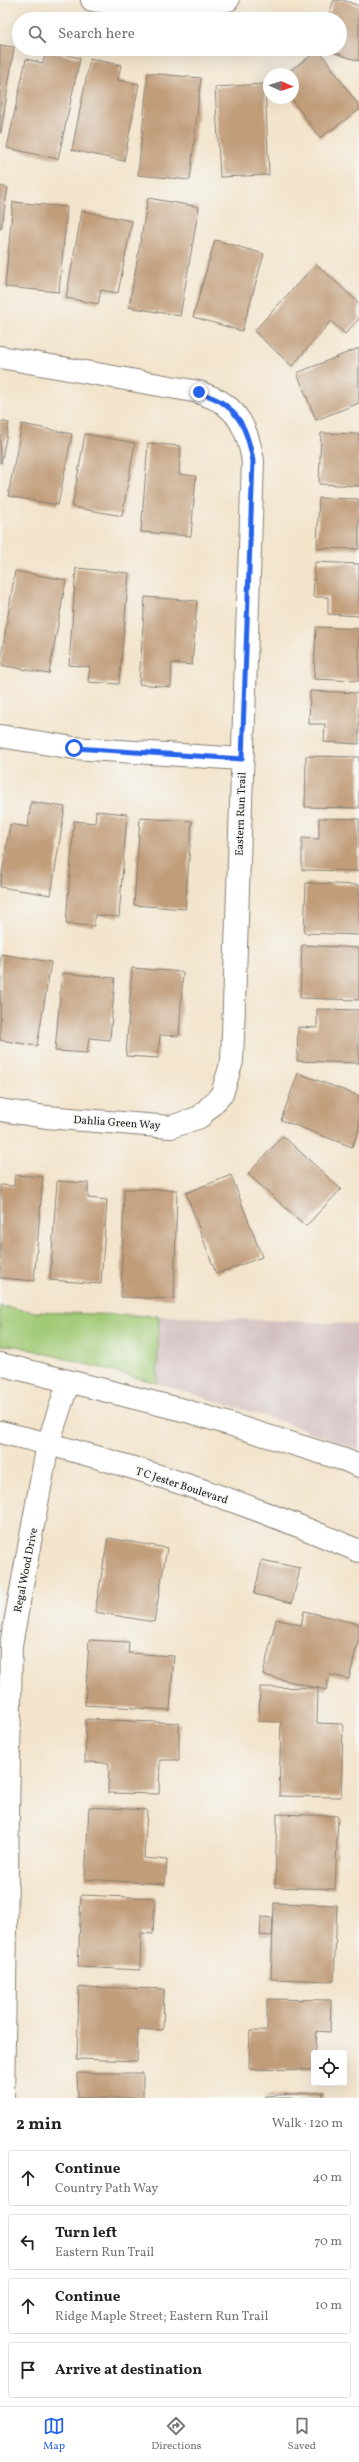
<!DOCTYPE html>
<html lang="en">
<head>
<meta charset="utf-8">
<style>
  body { margin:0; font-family:Vollkorn,serif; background:#f6f6f6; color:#202124 }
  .controls { position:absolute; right:12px; bottom:12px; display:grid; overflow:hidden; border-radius:4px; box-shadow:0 4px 16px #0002 }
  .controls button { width:36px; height:36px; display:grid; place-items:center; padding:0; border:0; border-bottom:1px solid #e0e0e0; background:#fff; color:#202124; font:20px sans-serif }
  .compass { position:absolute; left:263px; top:68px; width:36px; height:36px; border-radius:50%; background:#fff; box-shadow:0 4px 16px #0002; rotate:93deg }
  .stop { position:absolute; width:12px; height:12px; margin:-9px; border:3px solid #2563eb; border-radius:50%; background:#fff }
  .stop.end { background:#2563eb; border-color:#fff; box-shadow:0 1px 4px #0008 }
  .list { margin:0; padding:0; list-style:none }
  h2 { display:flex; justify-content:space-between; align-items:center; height:52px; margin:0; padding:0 16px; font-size:17px }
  h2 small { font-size:13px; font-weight:400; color:#757577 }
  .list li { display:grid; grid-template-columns:26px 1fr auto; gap:12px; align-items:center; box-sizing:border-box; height:56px; margin:0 8px 8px; padding:0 8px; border:1px solid #e0e0e0; border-radius:4px }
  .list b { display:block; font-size:15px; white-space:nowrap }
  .list p { margin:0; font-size:13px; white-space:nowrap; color:#757577 }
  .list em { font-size:13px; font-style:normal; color:#757577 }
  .icon { flex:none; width:22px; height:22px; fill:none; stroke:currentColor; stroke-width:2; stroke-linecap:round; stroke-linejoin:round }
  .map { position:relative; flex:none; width:359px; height:2098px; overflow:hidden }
  .search { position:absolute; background:#fff; box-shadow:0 4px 16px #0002; left:12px; right:12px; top:12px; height:44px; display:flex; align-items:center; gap:10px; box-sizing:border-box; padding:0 14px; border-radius:22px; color:#757577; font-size:15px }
  .sheet { height:308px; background:#fff }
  nav { display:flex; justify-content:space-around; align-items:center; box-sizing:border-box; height:56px; border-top:1px solid #e0e0e0; background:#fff; font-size:11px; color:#757577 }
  nav a { display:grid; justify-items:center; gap:2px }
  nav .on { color:#2563eb }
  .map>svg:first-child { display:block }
  .industrial { fill:#d2bfbf }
  .green { fill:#a1ca76; stroke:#5e7349 }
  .building { fill:#c19d7a }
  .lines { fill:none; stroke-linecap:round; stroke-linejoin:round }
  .street-casing { stroke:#888074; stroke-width:24 }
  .secondary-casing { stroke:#888074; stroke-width:24 }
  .street { stroke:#fff; stroke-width:22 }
  .secondary { stroke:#fff; stroke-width:22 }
  .route { stroke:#2563eb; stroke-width:5 }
  .labels { text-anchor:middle; stroke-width:3; stroke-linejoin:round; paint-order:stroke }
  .street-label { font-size:11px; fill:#1c1c1c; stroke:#f6f6f2 }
</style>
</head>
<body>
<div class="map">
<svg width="359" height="2098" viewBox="0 0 359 2098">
  <rect width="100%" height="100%" fill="#f6f6f2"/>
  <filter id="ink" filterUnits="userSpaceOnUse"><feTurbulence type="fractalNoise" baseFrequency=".025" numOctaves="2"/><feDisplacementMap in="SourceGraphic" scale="8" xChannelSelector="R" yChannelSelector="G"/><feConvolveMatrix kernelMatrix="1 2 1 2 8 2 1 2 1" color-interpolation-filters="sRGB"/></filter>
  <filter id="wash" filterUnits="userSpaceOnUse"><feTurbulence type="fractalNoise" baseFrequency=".012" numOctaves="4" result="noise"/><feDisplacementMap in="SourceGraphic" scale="16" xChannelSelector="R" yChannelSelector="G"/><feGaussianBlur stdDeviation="0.9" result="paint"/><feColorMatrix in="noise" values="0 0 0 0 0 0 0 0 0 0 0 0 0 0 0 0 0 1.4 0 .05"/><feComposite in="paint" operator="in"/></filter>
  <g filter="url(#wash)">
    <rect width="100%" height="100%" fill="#f3e4cc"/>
    <!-- industrial -->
    <path class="industrial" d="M 159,1316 L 359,1324 L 359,1450 L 283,1422 L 157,1383 Z"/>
    <!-- green -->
    <path class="green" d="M 0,1306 L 36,1312 L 159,1316 L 157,1383 L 17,1346 L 0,1345 Z"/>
    <g id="blocks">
      <!-- building -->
      <path class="building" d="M 334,0 L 343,0 L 359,6 L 359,61 L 332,52 L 333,49 L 340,49 L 340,19 L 327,19 Z
        M 0,45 L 14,47 L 1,133 L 0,133 Z
        M 319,50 L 359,106 L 359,110 L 320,138 L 291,98 L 293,98 L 293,74 L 285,74 Z
        M 46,51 L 80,58 L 58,159 L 7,148 L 26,59 L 43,63 Z
        M 90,59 L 121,65 L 118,80 L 139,84 L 124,161 L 72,150 Z
        M 148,73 L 201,78 L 190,180 L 138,175 Z
        M 265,84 L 269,175 L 220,177 L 215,87 Z
        M 0,186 L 8,188 L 1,229 L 0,229 Z
        M 148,198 L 199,207 L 180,316 L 129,307 Z
        M 13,202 L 67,207 L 59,292 L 5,287 Z
        M 82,211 L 132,221 L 118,293 L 101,290 L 98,304 L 66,298 Z
        M 215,240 L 264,254 L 242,331 L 193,317 Z
        M 316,264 L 359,303 L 359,319 L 345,334 L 331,321 L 292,366 L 254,331 Z
        M 359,348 L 359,403 L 316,420 L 297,373 Z
        M 0,421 L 9,423 L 1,463 L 0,463 Z
        M 22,424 L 72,434 L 58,505 L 8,496 Z
        M 321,433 L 359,434 L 359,486 L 319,484 Z
        M 85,434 L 135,443 L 122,516 L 72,507 Z
        M 148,443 L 181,446 L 179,474 L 196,476 L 191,536 L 141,532 Z
        M 319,498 L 359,499 L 359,549 L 317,548 Z
        M 315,562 L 359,564 L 359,616 L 328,614 L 328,597 L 313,597 Z
        M 76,568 L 129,573 L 119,684 L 88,682 L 90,667 L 69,665 Z
        M 15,571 L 66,580 L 49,674 L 0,665 Z
        M 145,597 L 197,601 L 192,665 L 172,663 L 171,687 L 139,684 Z
        M 316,627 L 359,629 L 359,681 L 314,679 Z
        M 310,691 L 359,693 L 359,744 L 324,742 L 325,724 L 309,724 Z
        M 306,756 L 359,757 L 359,808 L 305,807 Z
        M 31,802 L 65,807 L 51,895 L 0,887 L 10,824 L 28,827 Z
        M 96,811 L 127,814 L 119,917 L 95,915 L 94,926 L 66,924 L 74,821 L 95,823 Z
        M 140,818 L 192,821 L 185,909 L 134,905 Z
        M 319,818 L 359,819 L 359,871 L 302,870 L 302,838 L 319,839 Z
        M 306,883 L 359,885 L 359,935 L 304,933 Z
        M 302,945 L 359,948 L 359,1000 L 300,998 Z
        M 1,954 L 51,962 L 37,1046 L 0,1040 Z
        M 132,968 L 183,972 L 179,1036 L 160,1035 L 158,1058 L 126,1056 Z
        M 62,973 L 115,978 L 110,1040 L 89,1038 L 87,1053 L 55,1051 Z
        M 317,1009 L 359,1010 L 359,1063 L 297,1061 L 298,1027 L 317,1028 Z
        M 298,1073 L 359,1096 L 359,1129 L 352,1147 L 281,1120 Z
        M 283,1136 L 341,1189 L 306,1226 L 248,1174 Z
        M 15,1175 L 43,1177 L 34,1281 L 0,1278 L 0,1185 L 14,1186 Z
        M 231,1175 L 262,1257 L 216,1274 L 186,1193 Z
        M 57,1181 L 88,1183 L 88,1198 L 107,1200 L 101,1284 L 50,1280 Z
        M 124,1189 L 177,1190 L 174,1299 L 121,1297 Z
        M 108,1538 L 167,1548 L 154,1622 L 95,1612 Z
        M 262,1560 L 300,1568 L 292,1603 L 254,1594 Z
        M 304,1611 L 359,1624 L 359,1638 L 349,1679 L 330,1675 L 326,1690 L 263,1675 L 276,1619 L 301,1625 Z
        M 89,1640 L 129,1642 L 128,1653 L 174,1656 L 170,1710 L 85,1705 Z
        M 260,1687 L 318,1688 L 317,1723 L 343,1724 L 341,1797 L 279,1796 L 281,1722 L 259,1721 Z
        M 86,1719 L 179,1723 L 179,1760 L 160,1760 L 159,1794 L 108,1793 L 109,1763 L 85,1762 Z
        M 89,1807 L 147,1810 L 144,1858 L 167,1860 L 165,1884 L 85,1879 Z
        M 277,1814 L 338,1816 L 335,1889 L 275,1887 Z
        M 81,1895 L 155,1898 L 153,1934 L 141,1933 L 140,1970 L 78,1967 Z
        M 274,1903 L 337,1905 L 334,1981 L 271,1979 Z
        M 261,1917 L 273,1918 L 272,1936 L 260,1935 Z
        M 79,1987 L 164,1989 L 163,2030 L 138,2029 L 137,2061 L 77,2059 Z
        M 267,1999 L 331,2000 L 330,2032 L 317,2031 L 314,2070 L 249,2069 L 250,2031 L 267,2031 Z
        M 77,2073 L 143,2073 L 143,2098 L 78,2098 Z
        M 323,2092 L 323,2098 L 265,2098 L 265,2096 Z"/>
    </g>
  </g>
  <g filter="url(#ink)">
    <use href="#blocks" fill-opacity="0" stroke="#888074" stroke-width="1"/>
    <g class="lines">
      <!-- street casing -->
      <g class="street-casing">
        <path id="street" d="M 92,0 L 151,10 L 228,0
          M 0,357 L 199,392 C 207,396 217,398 224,404 C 243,417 249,439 253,461 L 232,1061 L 222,1094 L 200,1117 L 171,1127 L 46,1117 L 0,1110
          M 0,736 L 74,748 L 242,759
          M 3,2098 L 11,1645 L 48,1444 L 68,1383"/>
      </g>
      <!-- secondary casing -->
      <g class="secondary-casing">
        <path id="secondary" d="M 0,1364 L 187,1411 L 345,1460 L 359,1466
          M 0,1432 C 123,1461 244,1501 359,1551"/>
      </g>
      <!-- street -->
      <use href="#street" class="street"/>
      <!-- secondary -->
      <use href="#secondary" class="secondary"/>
    </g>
  </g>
  <g class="lines" filter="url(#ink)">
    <!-- route -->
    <path class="route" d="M 74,748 L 242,759 L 253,461 C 249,439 243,417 224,404 C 217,398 207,396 199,392"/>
  </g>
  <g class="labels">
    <!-- street labels -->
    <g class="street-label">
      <text transform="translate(240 814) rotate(-88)" y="4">Eastern Run Trail</text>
      <text transform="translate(117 1122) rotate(4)" y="4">Dahlia Green Way</text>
      <text transform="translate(182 1485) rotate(18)" y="4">T C Jester Boulevard</text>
      <text transform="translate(25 1570) rotate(-79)" y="4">Regal Wood Drive</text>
    </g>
  </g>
</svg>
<div class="controls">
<button><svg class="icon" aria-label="locate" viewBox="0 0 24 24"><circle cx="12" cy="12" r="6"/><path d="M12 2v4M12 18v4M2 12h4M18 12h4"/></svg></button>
</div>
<svg class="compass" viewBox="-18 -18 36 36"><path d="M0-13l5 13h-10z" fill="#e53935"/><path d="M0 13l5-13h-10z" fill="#757577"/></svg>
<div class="stop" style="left:74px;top:748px"></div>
<div class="stop end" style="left:199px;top:392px"></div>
<div class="search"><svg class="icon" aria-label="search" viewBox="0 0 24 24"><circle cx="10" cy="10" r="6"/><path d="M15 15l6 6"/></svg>Search here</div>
</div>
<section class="sheet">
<h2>2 min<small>Walk · 120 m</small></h2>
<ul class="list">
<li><svg class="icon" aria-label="ahead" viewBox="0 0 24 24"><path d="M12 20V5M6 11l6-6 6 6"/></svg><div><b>Continue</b><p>Country Path Way</p></div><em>40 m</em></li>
<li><svg class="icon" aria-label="left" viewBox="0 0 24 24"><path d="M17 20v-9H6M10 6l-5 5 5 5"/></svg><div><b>Turn left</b><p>Eastern Run Trail</p></div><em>70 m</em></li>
<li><svg class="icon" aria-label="ahead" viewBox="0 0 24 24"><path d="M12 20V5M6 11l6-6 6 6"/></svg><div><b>Continue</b><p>Ridge Maple Street; Eastern Run Trail</p></div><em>10 m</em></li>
<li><svg class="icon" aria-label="arrive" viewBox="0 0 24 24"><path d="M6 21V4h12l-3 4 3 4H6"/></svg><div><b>Arrive at destination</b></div></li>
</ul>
</section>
<nav>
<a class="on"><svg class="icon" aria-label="map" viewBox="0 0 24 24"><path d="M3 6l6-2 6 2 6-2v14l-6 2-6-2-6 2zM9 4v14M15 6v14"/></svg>Map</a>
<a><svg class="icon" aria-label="directions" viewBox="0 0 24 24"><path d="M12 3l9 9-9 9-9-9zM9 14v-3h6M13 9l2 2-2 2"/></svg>Directions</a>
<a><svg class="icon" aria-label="saved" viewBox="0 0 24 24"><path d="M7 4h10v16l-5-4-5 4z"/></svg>Saved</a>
</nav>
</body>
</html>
